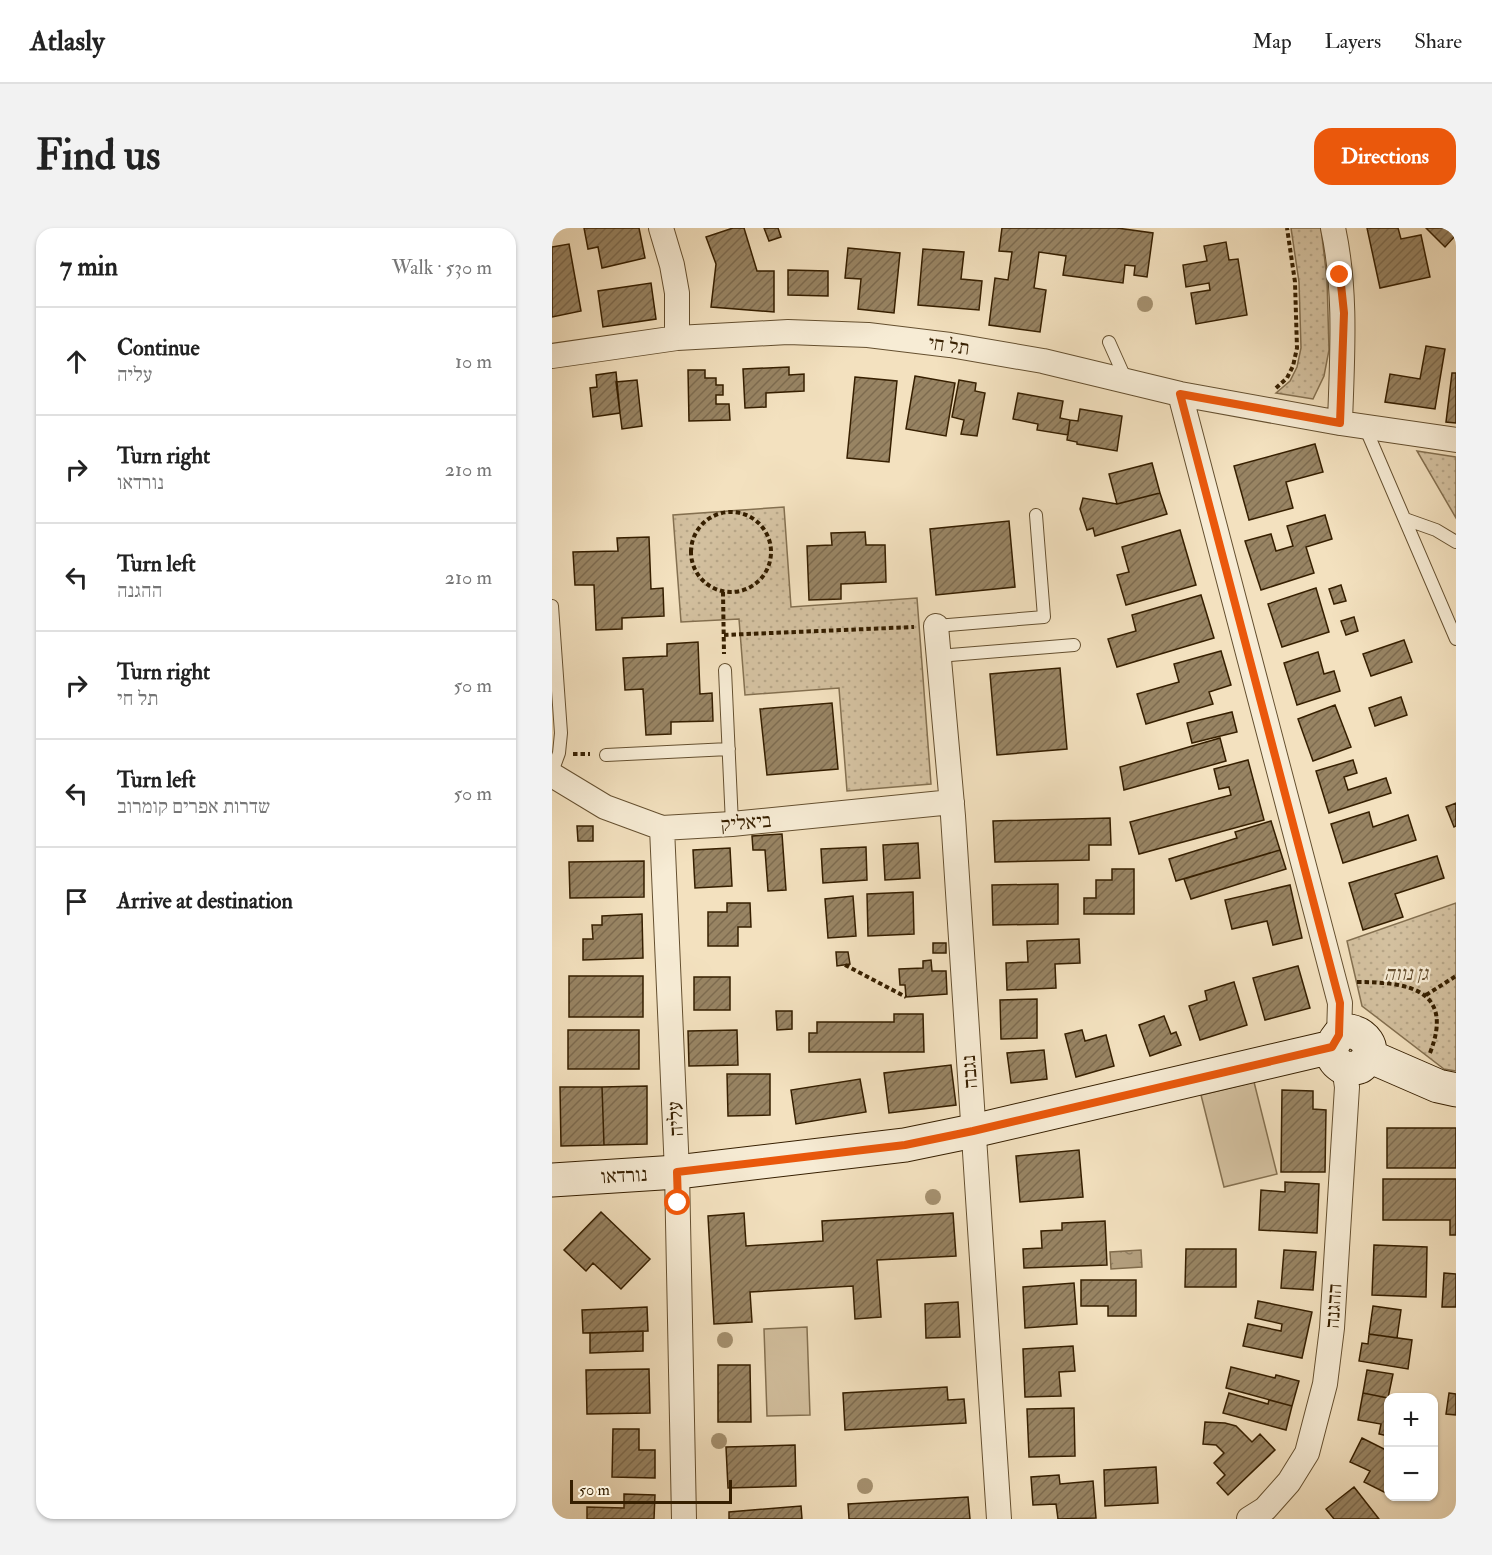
<!DOCTYPE html>
<html lang="en">
<head>
<meta charset="utf-8">
<style>
  body { margin:0; font-family:"IM FELL Double Pica","Frank Ruhl Libre",serif; background:#f2f2f2; color:#222 }
  .controls { position:absolute; right:18px; bottom:18px; display:grid; overflow:hidden; border-radius:12px; box-shadow:0 2px 4px #0004 }
  .controls button { width:54px; height:54px; display:grid; place-items:center; padding:0; border:0; border-bottom:2px solid #e0e0e0; background:#fff; color:#222; font:30px sans-serif }
  .scale { position:absolute; left:18px; bottom:15px; width:162px; box-sizing:border-box; padding-left:6px; border:3px solid #361f00; border-top:0; font-size:16px; line-height:21px; white-space:nowrap; color:#361f00; -webkit-text-stroke:4px #f7ecd5; paint-order:stroke }
  .stop { position:absolute; width:18px; height:18px; margin:-14px; border:4px solid #ea580c; border-radius:50%; background:#fff }
  .stop.end { background:#ea580c; border-color:#fff; box-shadow:0 2px 6px #0008 }
  .list { margin:0; padding:0; list-style:none }
  h2 { display:flex; justify-content:space-between; align-items:center; height:78px; margin:0; padding:0 24px; font-size:26px }
  h2 small { font-size:20px; font-weight:400; color:#767676 }
  .list li { display:grid; grid-template-columns:39px 1fr auto; gap:18px; align-items:center; box-sizing:border-box; height:108px; padding:0 24px; border-top:2px solid #e0e0e0 }
  .list b { display:block; font-size:22px; white-space:nowrap }
  .list p { margin:0; font-size:20px; white-space:nowrap; color:#767676 }
  .list em { font-size:20px; font-style:normal; color:#767676 }
  .icon { flex:none; width:33px; height:33px; fill:none; stroke:currentColor; stroke-width:2; stroke-linecap:round; stroke-linejoin:round }
  .map { position:relative; flex:none; width:904px; height:1291px; overflow:hidden; border-radius:18px }
  header { display:flex; align-items:center; gap:36px; box-sizing:border-box; height:84px; padding:0 30px; background:#fff; border-bottom:2px solid #e0e0e0 }
  header strong { font-size:28px }
  nav { display:flex; gap:33px; margin-inline-start:auto; font-size:21px }
  .intro { display:flex; align-items:center; justify-content:space-between; box-sizing:border-box; height:144px; padding:0 36px }
  h1 { margin:0; font-size:42px }
  .button { padding:15px 27px; border-radius:18px; background:#ea580c; color:#fff; font-size:21px; font-weight:700 }
  main { display:flex; gap:36px; padding:0 36px }
  aside { flex:1; background:#fff; border-radius:18px; box-shadow:0 2px 4px #0004 }
  .map>svg:first-child { display:block }
  .grass { fill:#d3c09f; stroke:#847050; stroke-width:1.5 }
  .park { fill:url(#park-dots); stroke:#847050; stroke-width:1.5 }
  .water { fill:url(#water-ripples); stroke:#816c4c; stroke-width:1.5 }
  .building { fill:url(#building-hatch); stroke:#361f00; stroke-width:1.5 }
  .lines { fill:none; stroke-linecap:round; stroke-linejoin:round }
  .lane-casing { stroke:#655030; stroke-width:14 }
  .street-casing { stroke:#655030; stroke-width:26 }
  .secondary-casing { stroke:#361f00; stroke-width:35 }
  .path { stroke:#361f00; stroke-width:4; stroke-dasharray:4.5 3; stroke-linecap:butt }
  .lane { stroke:#f7ecd5; stroke-width:12 }
  .street { stroke:#f7ecd5; stroke-width:24 }
  .secondary { stroke:#f7ecd5; stroke-width:33 }
  .tree { fill:#a59170 }
  .route { stroke:#ea580c; stroke-width:8 }
  .labels { text-anchor:middle; stroke-width:4.5; stroke-linejoin:round; paint-order:stroke }
  .street-label { font-size:20px; fill:#361f00; stroke:#f7ecd5 }
  .park-label { font-size:20px; font-style:italic; fill:#654f30; stroke:#f7ecd5 }
</style>
</head>
<body>
<header>
<strong>Atlasly</strong>
<nav><a>Map</a><a>Layers</a><a>Share</a></nav>
</header>
<div class="intro"><h1>Find us</h1><a class="button">Directions</a></div>
<main>
<aside>
<h2>7 min<small>Walk · 530 m</small></h2>
<ul class="list">
<li><svg class="icon" aria-label="ahead" viewBox="0 0 24 24"><path d="M12 20V5M6 11l6-6 6 6"/></svg><div><b>Continue</b><p>עליה</p></div><em>10 m</em></li>
<li><svg class="icon" aria-label="right" viewBox="0 0 24 24"><path d="M7 20v-9h11M14 6l5 5-5 5"/></svg><div><b>Turn right</b><p>נורדאו</p></div><em>210 m</em></li>
<li><svg class="icon" aria-label="left" viewBox="0 0 24 24"><path d="M17 20v-9H6M10 6l-5 5 5 5"/></svg><div><b>Turn left</b><p>ההגנה</p></div><em>210 m</em></li>
<li><svg class="icon" aria-label="right" viewBox="0 0 24 24"><path d="M7 20v-9h11M14 6l5 5-5 5"/></svg><div><b>Turn right</b><p>תל חי</p></div><em>50 m</em></li>
<li><svg class="icon" aria-label="left" viewBox="0 0 24 24"><path d="M17 20v-9H6M10 6l-5 5 5 5"/></svg><div><b>Turn left</b><p>שדרות אפרים קומרוב</p></div><em>50 m</em></li>
<li><svg class="icon" aria-label="arrive" viewBox="0 0 24 24"><path d="M6 21V4h12l-3 4 3 4H6"/></svg><div><b>Arrive at destination</b></div></li>
</ul>
</aside>
<div class="map">
<svg width="904" height="1291" viewBox="0 0 904 1291">
  <defs>
    <pattern id="park-dots" width="8" height="8" patternUnits="userSpaceOnUse" patternTransform="scale(1.5)"><rect width="8" height="8" fill="#d3c09f"/><path d="M2 2h.1M6 6h.1" fill="none" stroke="#b6a587" stroke-width="1.8" stroke-linecap="round"/></pattern>
    <pattern id="water-ripples" width="26" height="14" patternUnits="userSpaceOnUse" patternTransform="scale(1.5)"><rect width="26" height="14" fill="#b39f7e"/><path d="M2 4q2-2 4 0t4 0M15 11q2-2 4 0t4 0" fill="none" stroke="#928165"/></pattern>
    <pattern id="building-hatch" width="6" height="6" patternUnits="userSpaceOnUse" patternTransform="scale(1.5)"><rect width="6" height="6" fill="#988463"/><path d="M-1 1l2-2M0 6l6-6M5 7l2-2" fill="none" stroke="#7d6b4f"/></pattern>
  </defs>
  <rect width="100%" height="100%" fill="#f3e1bf"/>
  <filter id="stains"><feTurbulence type="fractalNoise" baseFrequency=".00333" numOctaves="4"/><feColorMatrix values="0 0 0 0 .2 0 0 0 0 .09 0 0 0 0 .02 0 0 0 .5 -.17"/></filter>
  <radialGradient id="worn" r=".72"><stop offset=".6" stop-color="#630" stop-opacity="0"/><stop offset="1" stop-color="#630" stop-opacity=".3"/></radialGradient>
  <!-- grass -->
  <path class="grass" d="M 702,854 L 725,946 L 672,959 L 649,867 Z
    M 255,1099 L 258,1187 L 215,1188 L 212,1101 Z"/>
  <!-- park -->
  <path class="park" d="M 739,0 L 769,0 L 775,51 L 777,122 L 772,148 L 761,171 L 724,165 L 738,153 L 745,139 L 749,120 L 747,54 Z
    M 865,223 L 904,229 L 904,290 Z
    M 232,279 L 239,379 L 365,370 L 379,556 L 295,563 L 287,460 L 193,467 L 187,391 L 129,394 L 121,287 Z
    M 904,675 L 904,843 L 892,841 L 810,778 L 795,713 Z"/>
  <!-- water -->
  <path class="water" d="M 589,1022 L 590,1039 L 559,1041 L 558,1024 Z"/>
  <!-- building -->
  <path class="building" d="M 32,0 L 87,0 L 93,30 L 50,40 L 46,19 L 36,21 Z
    M 181,0 L 192,0 L 205,43 L 222,43 L 222,84 L 159,79 L 164,36 L 154,9 Z
    M 212,0 L 226,0 L 229,9 L 217,13 Z
    M 450,0 L 565,0 L 601,5 L 595,49 L 582,47 L 583,38 L 573,37 L 571,55 L 511,47 L 514,28 L 487,24 L 482,60 L 494,62 L 488,104 L 437,97 L 443,50 L 456,52 L 460,24 L 447,23 Z
    M 815,0 L 846,0 L 849,11 L 869,7 L 878,49 L 828,60 Z
    M 874,0 L 904,0 L 904,7 L 893,19 Z
    M 674,14 L 677,32 L 686,31 L 695,87 L 644,96 L 639,65 L 658,62 L 657,55 L 634,59 L 631,37 L 655,33 L 652,18 Z
    M 17,16 L 29,83 L 0,89 L 0,19 Z
    M 296,20 L 348,25 L 342,85 L 306,81 L 309,51 L 293,50 Z
    M 371,21 L 412,24 L 409,51 L 430,53 L 427,82 L 366,77 Z
    M 236,42 L 276,43 L 276,68 L 236,67 Z
    M 99,55 L 104,91 L 51,99 L 46,63 Z
    M 874,118 L 893,121 L 883,181 L 833,174 L 838,146 L 868,151 Z
    M 237,139 L 237,147 L 252,146 L 252,163 L 214,165 L 214,179 L 193,180 L 191,141 Z
    M 136,142 L 153,142 L 153,150 L 164,150 L 164,157 L 171,157 L 171,167 L 164,167 L 164,176 L 177,176 L 178,192 L 137,193 Z
    M 64,144 L 68,185 L 41,189 L 38,160 L 45,159 L 44,147 Z
    M 900,145 L 904,145 L 904,195 L 894,194 Z
    M 363,148 L 403,155 L 394,208 L 354,201 Z
    M 303,149 L 345,153 L 337,234 L 295,230 Z
    M 85,152 L 90,198 L 70,201 L 64,154 Z
    M 407,152 L 424,155 L 423,163 L 433,165 L 425,208 L 409,206 L 412,192 L 400,189 Z
    M 466,165 L 511,173 L 508,190 L 518,192 L 516,207 L 485,202 L 486,196 L 461,191 Z
    M 528,181 L 570,188 L 565,223 L 525,216 L 525,214 L 515,212 L 518,192 L 526,193 Z
    M 763,216 L 771,244 L 734,254 L 741,280 L 697,292 L 682,238 Z
    M 600,235 L 608,265 L 565,276 L 557,246 Z
    M 608,265 L 615,286 L 543,308 L 541,300 L 535,302 L 528,281 L 531,270 L 565,276 Z
    M 773,287 L 780,311 L 754,319 L 762,345 L 709,362 L 693,313 L 719,306 L 724,323 L 741,318 L 735,298 Z
    M 457,293 L 463,359 L 384,367 L 378,301 Z
    M 628,302 L 644,357 L 574,377 L 565,347 L 577,344 L 570,319 Z
    M 313,304 L 314,317 L 333,317 L 334,354 L 289,356 L 289,371 L 257,372 L 255,318 L 280,317 L 279,305 Z
    M 97,309 L 99,361 L 111,360 L 112,388 L 70,390 L 70,401 L 44,402 L 42,357 L 23,357 L 21,324 L 66,323 L 65,310 Z
    M 789,357 L 794,373 L 782,376 L 777,361 Z
    M 764,360 L 777,404 L 730,419 L 716,376 Z
    M 649,367 L 662,410 L 565,439 L 556,411 L 584,403 L 580,387 Z
    M 802,389 L 806,403 L 794,407 L 789,393 Z
    M 852,412 L 860,434 L 819,448 L 811,426 Z
    M 146,414 L 148,466 L 160,465 L 161,493 L 119,494 L 119,506 L 94,507 L 91,461 L 73,462 L 71,430 L 115,428 L 115,416 Z
    M 669,423 L 679,457 L 657,464 L 661,476 L 594,496 L 585,466 L 627,454 L 622,436 Z
    M 766,424 L 772,446 L 782,443 L 788,463 L 745,477 L 732,435 Z
    M 508,440 L 515,521 L 445,527 L 438,446 Z
    M 849,469 L 855,487 L 823,498 L 817,480 Z
    M 280,475 L 286,541 L 215,547 L 208,481 Z
    M 783,477 L 799,519 L 761,533 L 746,491 Z
    M 680,484 L 685,504 L 640,515 L 635,495 Z
    M 668,510 L 674,533 L 572,562 L 568,539 Z
    M 696,532 L 712,592 L 587,626 L 578,594 L 679,567 L 677,559 L 667,561 L 662,541 Z
    M 801,532 L 805,545 L 792,549 L 796,562 L 834,550 L 839,565 L 777,585 L 764,543 Z
    M 904,575 L 904,598 L 902,599 L 894,579 Z
    M 817,584 L 821,599 L 856,587 L 864,612 L 791,635 L 779,596 Z
    M 558,590 L 559,617 L 537,617 L 537,632 L 443,634 L 441,593 Z
    M 719,593 L 728,622 L 624,653 L 617,631 L 685,610 L 683,604 Z
    M 25,598 L 41,598 L 41,613 L 26,613 Z
    M 230,606 L 234,662 L 216,663 L 213,622 L 201,622 L 200,608 Z
    M 366,615 L 368,650 L 333,652 L 331,617 Z
    M 314,619 L 315,652 L 271,655 L 269,621 Z
    M 178,620 L 180,658 L 143,660 L 141,622 Z
    M 728,622 L 734,641 L 639,671 L 632,651 Z
    M 885,628 L 892,650 L 843,666 L 851,689 L 811,702 L 797,655 Z
    M 92,633 L 92,669 L 18,670 L 17,634 Z
    M 560,641 L 582,641 L 582,686 L 532,686 L 532,670 L 544,670 L 544,652 L 560,652 Z
    M 506,656 L 506,696 L 441,697 L 440,657 Z
    M 738,657 L 750,710 L 721,717 L 715,693 L 680,701 L 673,672 Z
    M 361,664 L 362,706 L 316,708 L 315,666 Z
    M 301,668 L 304,708 L 276,710 L 273,671 Z
    M 175,675 L 198,675 L 199,699 L 186,699 L 186,718 L 156,718 L 156,684 L 175,684 Z
    M 90,686 L 91,730 L 31,732 L 31,711 L 41,711 L 40,697 L 50,697 L 50,688 Z
    M 527,711 L 528,735 L 503,736 L 504,760 L 455,762 L 454,735 L 476,734 L 475,713 Z
    M 381,715 L 394,715 L 394,725 L 381,725 Z
    M 284,724 L 296,724 L 298,736 L 285,738 Z
    M 379,732 L 380,743 L 394,743 L 395,766 L 354,769 L 353,757 L 348,757 L 347,741 L 371,740 L 371,733 Z
    M 746,738 L 758,780 L 713,792 L 701,750 Z
    M 17,748 L 91,748 L 91,789 L 17,789 Z
    M 142,749 L 178,749 L 178,782 L 142,782 Z
    M 682,754 L 695,797 L 648,812 L 637,778 L 655,772 L 653,763 Z
    M 485,771 L 485,810 L 449,811 L 448,772 Z
    M 224,783 L 240,783 L 240,801 L 225,802 Z
    M 342,786 L 371,786 L 372,824 L 257,824 L 257,805 L 265,805 L 265,794 L 342,794 Z
    M 612,788 L 619,806 L 624,804 L 629,817 L 598,828 L 587,797 Z
    M 16,802 L 87,802 L 87,841 L 16,841 Z
    M 185,802 L 186,837 L 137,838 L 136,803 Z
    M 530,802 L 533,813 L 554,807 L 562,838 L 524,849 L 513,806 Z
    M 492,822 L 495,851 L 459,855 L 455,825 Z
    M 399,837 L 404,877 L 337,885 L 332,845 Z
    M 175,846 L 218,846 L 218,887 L 176,888 Z
    M 308,851 L 314,884 L 244,896 L 239,862 Z
    M 95,858 L 95,916 L 52,917 L 50,859 Z
    M 8,859 L 50,859 L 52,917 L 9,918 Z
    M 730,862 L 761,863 L 761,881 L 774,882 L 773,944 L 729,944 Z
    M 835,900 L 904,900 L 904,940 L 835,940 Z
    M 527,922 L 531,969 L 468,974 L 464,928 Z
    M 831,951 L 904,951 L 904,1007 L 898,1007 L 898,992 L 831,992 Z
    M 733,954 L 767,956 L 765,1005 L 707,1002 L 709,962 L 733,964 Z
    M 49,984 L 98,1031 L 69,1061 L 41,1035 L 34,1043 L 12,1022 Z
    M 192,985 L 194,1018 L 271,1013 L 270,993 L 401,985 L 404,1028 L 325,1032 L 329,1089 L 303,1091 L 301,1058 L 198,1064 L 200,1094 L 162,1096 L 156,988 Z
    M 553,993 L 555,1037 L 472,1040 L 471,1021 L 490,1020 L 489,1003 L 510,1002 L 510,995 Z
    M 822,1017 L 875,1019 L 874,1069 L 820,1067 Z
    M 634,1021 L 684,1021 L 684,1059 L 633,1059 Z
    M 732,1022 L 764,1024 L 761,1062 L 729,1060 Z
    M 892,1045 L 904,1046 L 904,1079 L 890,1079 Z
    M 529,1052 L 584,1052 L 584,1088 L 556,1088 L 556,1078 L 529,1078 Z
    M 522,1055 L 525,1096 L 473,1100 L 471,1059 Z
    M 706,1073 L 760,1084 L 750,1130 L 691,1118 L 696,1096 L 729,1103 L 730,1096 L 703,1090 Z
    M 406,1074 L 408,1109 L 374,1110 L 373,1076 Z
    M 821,1078 L 849,1082 L 845,1110 L 817,1106 Z
    M 95,1079 L 96,1103 L 31,1105 L 30,1082 Z
    M 91,1103 L 91,1123 L 38,1125 L 38,1105 Z
    M 817,1106 L 860,1112 L 856,1141 L 807,1133 L 810,1115 L 816,1116 Z
    M 521,1118 L 523,1143 L 507,1144 L 509,1168 L 473,1169 L 471,1121 Z
    M 166,1137 L 198,1137 L 199,1194 L 166,1194 Z
    M 679,1139 L 723,1150 L 724,1147 L 747,1153 L 740,1178 L 674,1160 Z
    M 97,1141 L 98,1185 L 35,1186 L 34,1142 Z
    M 815,1142 L 841,1146 L 836,1170 L 811,1165 Z
    M 395,1159 L 396,1172 L 412,1171 L 414,1195 L 293,1202 L 291,1165 Z
    M 677,1165 L 716,1176 L 717,1172 L 740,1178 L 734,1202 L 671,1185 Z
    M 811,1165 L 836,1170 L 835,1180 L 836,1181 L 836,1208 L 827,1206 L 829,1196 L 806,1192 Z
    M 897,1165 L 904,1166 L 904,1187 L 894,1186 Z
    M 522,1180 L 523,1228 L 477,1229 L 475,1181 Z
    M 653,1194 L 673,1195 L 684,1198 L 700,1214 L 708,1206 L 723,1222 L 676,1267 L 665,1255 L 673,1247 L 662,1235 L 672,1225 L 664,1217 L 651,1216 Z
    M 61,1201 L 87,1201 L 87,1222 L 103,1222 L 103,1250 L 60,1249 Z
    M 810,1210 L 836,1223 L 836,1266 L 812,1254 L 818,1243 L 798,1234 Z
    M 243,1217 L 244,1258 L 176,1260 L 174,1219 Z
    M 604,1239 L 606,1275 L 553,1278 L 552,1242 Z
    M 507,1247 L 508,1256 L 541,1253 L 544,1290 L 506,1291 L 504,1276 L 481,1277 L 479,1249 Z
    M 802,1259 L 827,1291 L 782,1291 L 774,1281 Z
    M 72,1266 L 103,1267 L 102,1291 L 35,1291 L 35,1279 L 72,1280 Z
    M 416,1269 L 418,1291 L 297,1291 L 296,1276 Z
    M 249,1278 L 250,1291 L 177,1291 L 177,1284 Z"/>
  <g class="lines">
    <!-- lane casing -->
    <g class="lane-casing">
      <path id="lane" d="M 557,114 L 574,152
        M 813,199 L 904,411
        M 853,291 L 884,302 L 904,314
        M 0,378 L 9,505 L 7,525 L 0,544
        M 384,398 L 492,389 L 484,287
        M 386,428 L 522,417
        M 173,442 L 180,596
        M 54,527 L 177,521"/>
    </g>
    <!-- street casing -->
    <g class="street-casing">
      <path id="street" d="M 109,0 L 120,37 L 125,65 L 125,110
        M 781,0 C 795,64 790,130 788,195
        M 0,128 L 125,110 L 236,104 L 316,107 L 398,117 L 491,133 L 628,166 L 788,195 L 904,212
        M 628,166 L 788,775 L 787,807
        M 384,398 L 401,588 L 447,1291
        M 0,547 L 53,579 L 110,600 L 180,596 L 400,574
        M 110,600 L 125,944 L 132,1291
        M 697,1291 L 713,1281 L 737,1254 L 755,1225 L 773,1156 L 780,1100 L 795,859 L 792,840"/>
    </g>
    <!-- secondary casing -->
    <g class="secondary-casing">
      <path id="secondary" d="M 798,803 C 812,806 824,819 814,832 C 813,834 810,838 807,839 C 803,841 796,840 792,840 C 778,832 776,820 787,807 Z
        M 817,828 L 886,858 L 904,862
        M 0,952 L 125,944 L 353,917 L 421,903 L 780,819"/>
    </g>
    <!-- path -->
    <path class="path" d="M 724,160 L 735,150 L 741,138 L 745,120 L 743,54 L 735,0
      M139 324a40 40 0 1 1 80 0a40 40 0 1 1-80 0Z
      M 171,364 L 172,426
      M 172,407 L 362,399
      M 21,526 L 38,526
      M 293,737 L 354,769
      M 805,754 C 855,754 903,761 878,825
      M 874,767 L 904,748"/>
    <!-- lane -->
    <use href="#lane" class="lane"/>
    <!-- street -->
    <use href="#street" class="street"/>
    <!-- secondary -->
    <use href="#secondary" class="secondary"/>
  </g>
  <!-- trees -->
  <g class="tree">
    <circle cx="593" cy="76" r="8"/>
    <circle cx="381" cy="969" r="8"/>
    <circle cx="173" cy="1112" r="8"/>
    <circle cx="167" cy="1213" r="8"/>
    <circle cx="313" cy="1258" r="8"/>
  </g>
  <g class="lines">
    <!-- route -->
    <path class="route" d="M 126,975 L 125,944 L 353,917 L 421,903 L 780,819 L 787,807 L 788,775 L 628,166 L 788,195 L 792,85 L 788,47"/>
  </g>
  <g class="labels">
    <!-- street labels -->
    <g class="street-label">
      <text transform="translate(397 117) rotate(8)" y="7">תל חי</text>
      <text transform="translate(194 594) rotate(-5)" y="7">ביאליק</text>
      <text transform="translate(417 844) rotate(-94)" y="7">נגבה</text>
      <text transform="translate(123 891) rotate(-93)" y="7">עליה</text>
      <text transform="translate(72 947) rotate(-3)" y="7">נורדאו</text>
      <text transform="translate(781 1078) rotate(-86)" y="7">ההגנה</text>
    </g>
    <!-- park labels -->
    <g class="park-label">
      <text x="854" y="752">גן נווה</text>
    </g>
  </g>
  <rect width="100%" height="100%" filter="url(#stains)"/>
  <rect width="100%" height="100%" fill="url(#worn)"/>
</svg>
<div class="controls">
<button>+</button>
<button>−</button>
</div>
<div class="scale">50 m</div>
<div class="stop" style="left:126px;top:975px"></div>
<div class="stop end" style="left:788px;top:47px"></div>
</div>
</main>
</body>
</html>
